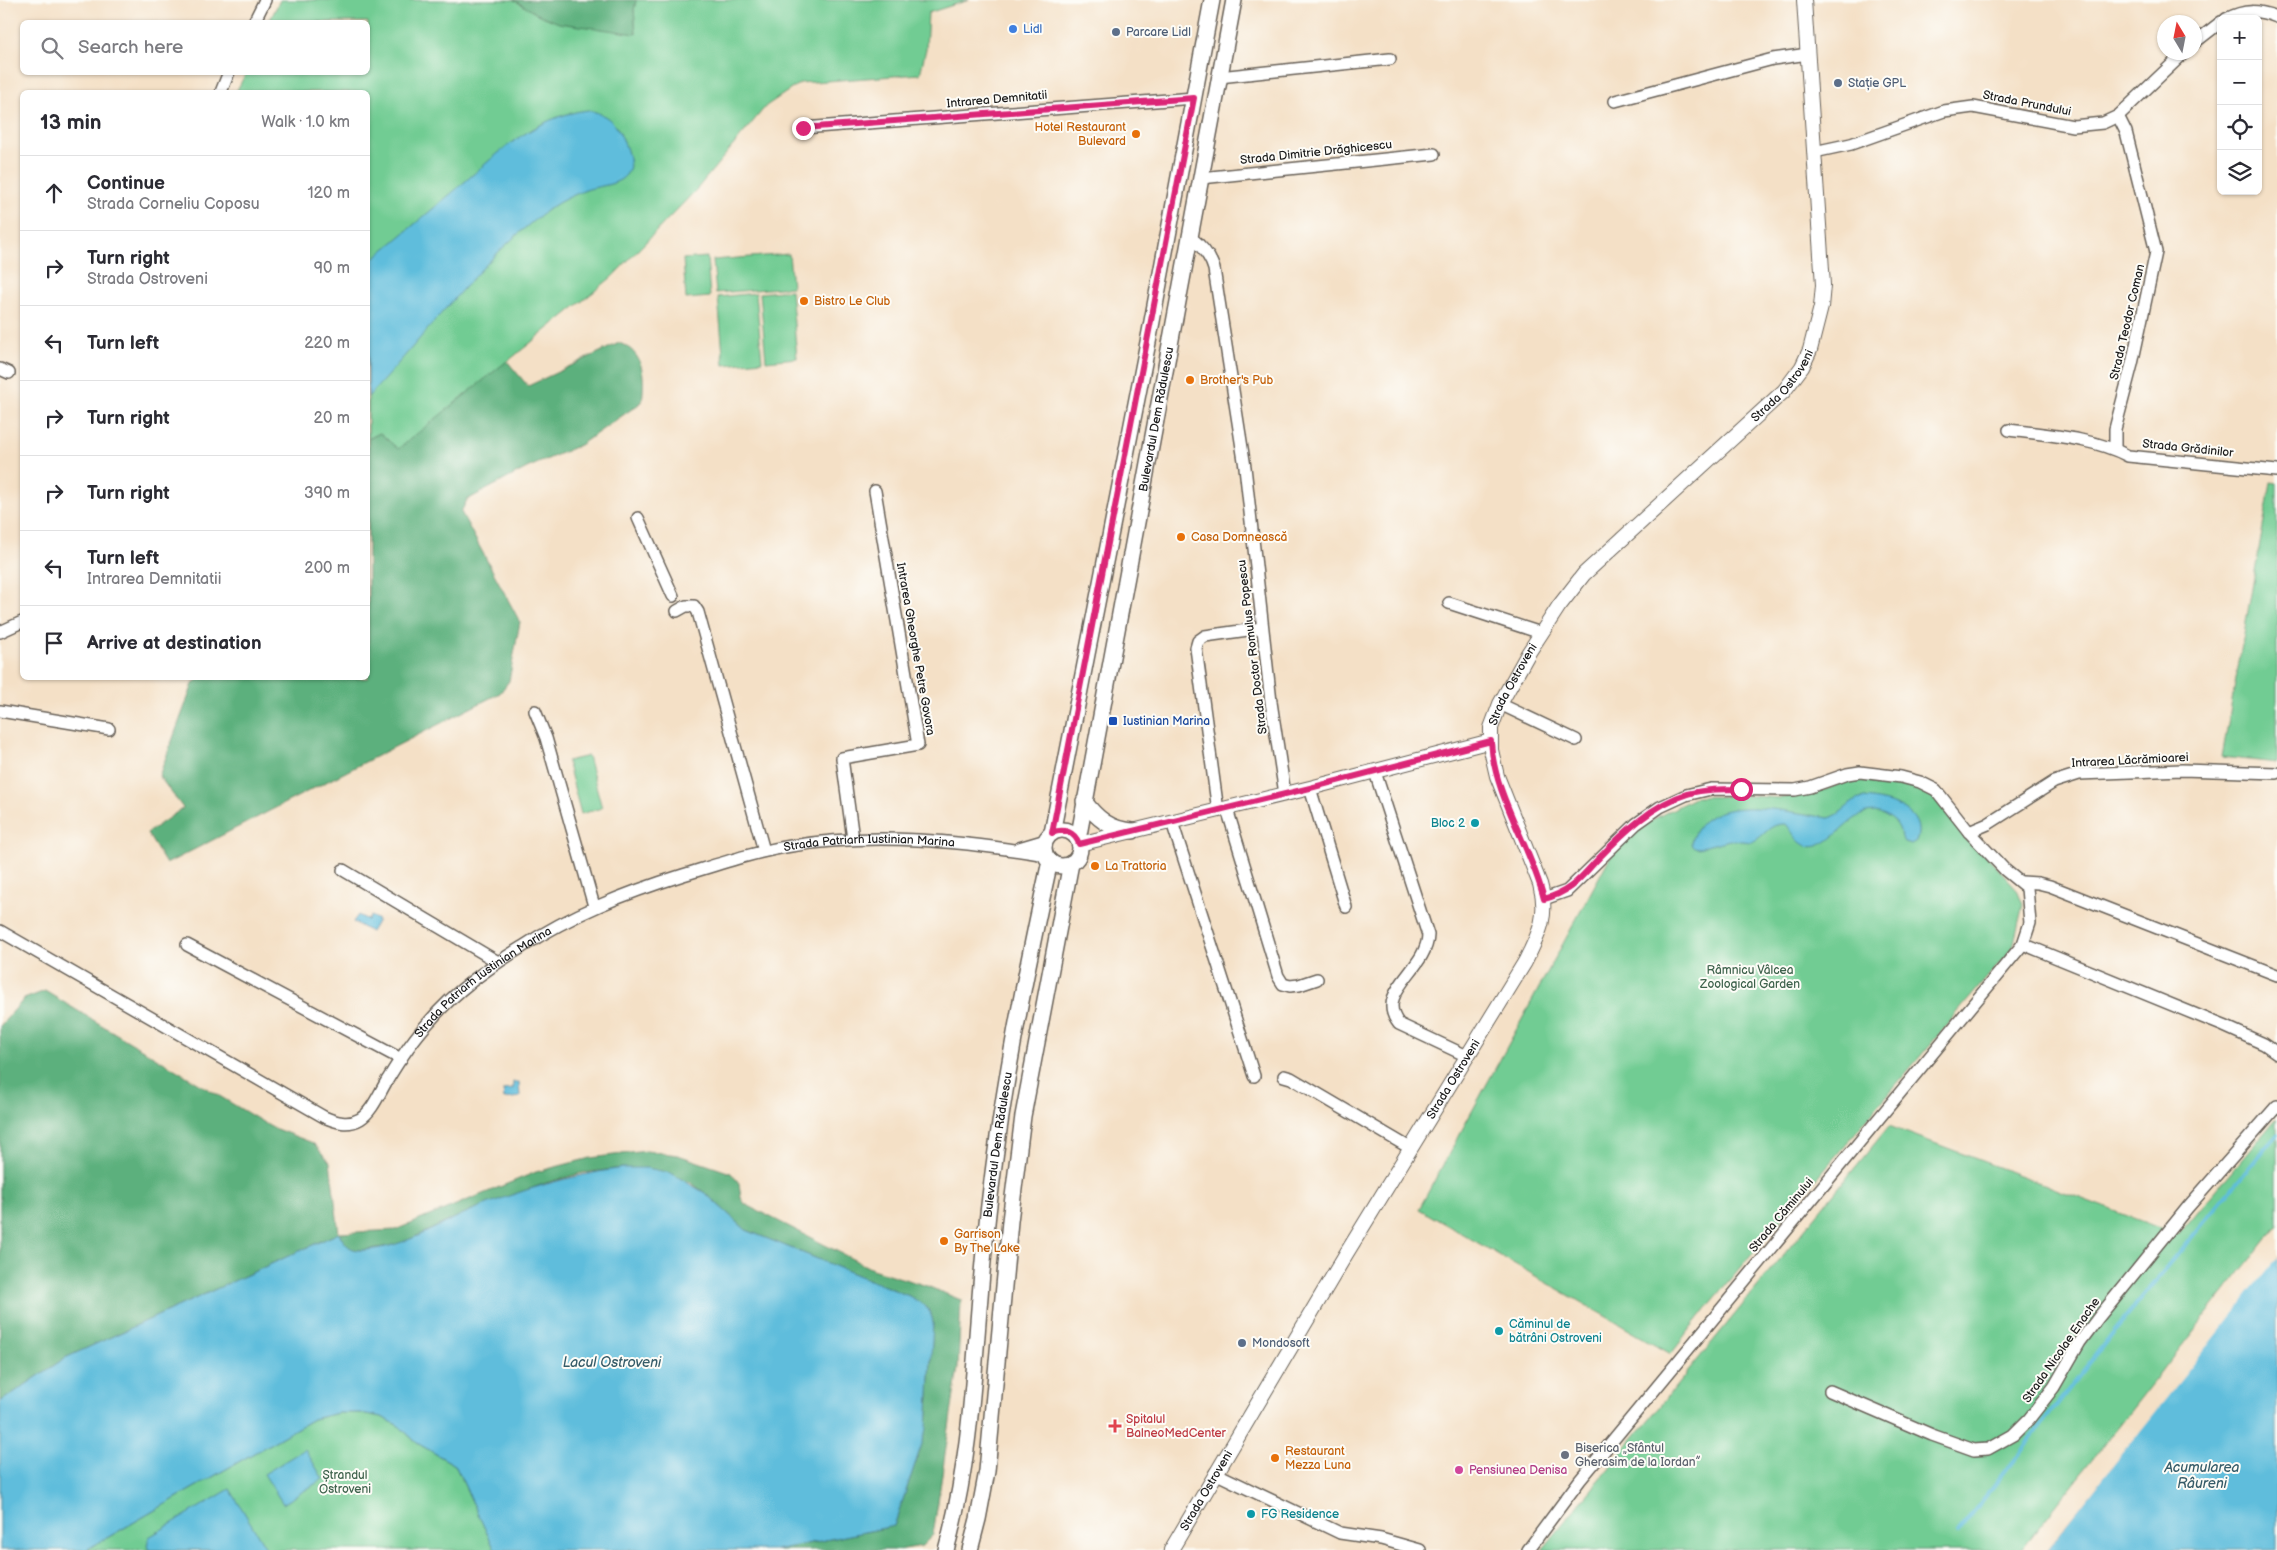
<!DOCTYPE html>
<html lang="en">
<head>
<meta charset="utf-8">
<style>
  body { margin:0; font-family:"Balsamiq Sans",sans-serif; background:#f7f7f7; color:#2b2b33 }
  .controls { position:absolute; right:15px; top:15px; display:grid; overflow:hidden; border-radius:8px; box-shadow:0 1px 4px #0004 }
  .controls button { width:45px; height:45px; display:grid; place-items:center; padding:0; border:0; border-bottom:1px solid #e1e1e2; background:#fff; color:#2b2b33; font:25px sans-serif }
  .compass { position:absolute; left:2157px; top:15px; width:45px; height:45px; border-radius:50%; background:#fff; box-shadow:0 1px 4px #0004; rotate:350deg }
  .stop { position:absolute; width:15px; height:15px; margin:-11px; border:4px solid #db2777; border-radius:50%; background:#fff }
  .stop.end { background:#db2777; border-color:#fff; box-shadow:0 1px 5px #0008 }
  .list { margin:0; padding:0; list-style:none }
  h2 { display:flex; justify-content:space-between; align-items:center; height:65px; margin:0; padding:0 20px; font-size:21px }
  h2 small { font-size:16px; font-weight:400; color:#7c7c81 }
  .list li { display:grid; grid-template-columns:32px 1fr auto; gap:15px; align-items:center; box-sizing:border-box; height:75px; padding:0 20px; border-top:1px solid #e1e1e2 }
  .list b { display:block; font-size:19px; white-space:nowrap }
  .list p { margin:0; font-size:16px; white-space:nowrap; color:#7c7c81 }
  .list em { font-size:16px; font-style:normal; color:#7c7c81 }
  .icon { flex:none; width:28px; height:28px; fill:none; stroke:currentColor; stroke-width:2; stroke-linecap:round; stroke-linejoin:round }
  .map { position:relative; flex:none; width:2277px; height:1550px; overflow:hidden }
  .search { position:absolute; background:#fff; box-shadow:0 1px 4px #0004; left:20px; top:20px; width:350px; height:55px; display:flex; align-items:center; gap:12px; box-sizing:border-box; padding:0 18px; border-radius:8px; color:#7c7c81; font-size:19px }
  .panel { position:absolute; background:#fff; box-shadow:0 1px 4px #0004; left:20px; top:90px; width:350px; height:590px; border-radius:8px }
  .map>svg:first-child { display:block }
  .green { fill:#71cc93; stroke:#467458 }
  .forest { fill:#5cb07d; stroke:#3c664c }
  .water { fill:#5ebddc; stroke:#3d6c7c }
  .pier { fill:#f4e0c6 }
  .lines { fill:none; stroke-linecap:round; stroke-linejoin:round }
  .stream { stroke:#5ebddc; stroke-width:4 }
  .minor-casing { stroke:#686158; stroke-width:14 }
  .tertiary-casing { stroke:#686158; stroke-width:16 }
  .secondary-casing { stroke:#686158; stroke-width:18 }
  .minor { stroke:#fff; stroke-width:11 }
  .tertiary { stroke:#fff; stroke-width:14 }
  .secondary { stroke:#fff; stroke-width:15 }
  .route { stroke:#db2777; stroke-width:6 }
  .shop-dot { fill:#3f7fe0; stroke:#fdfcf7; stroke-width:2 }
  .service-dot { fill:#5c6f8a; stroke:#fdfcf7; stroke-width:2 }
  .food-dot { fill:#e8710a; stroke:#fdfcf7; stroke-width:2 }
  .transit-dot { fill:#1a4fb4; stroke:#fdfcf7; stroke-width:2 }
  .culture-dot { fill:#0f9aa8; stroke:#fdfcf7; stroke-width:2 }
  .health-dot { fill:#e0444e; stroke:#fdfcf7; stroke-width:2 }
  .worship-dot { fill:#6b7280; stroke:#fdfcf7; stroke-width:2 }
  .hotel-dot { fill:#d1479c; stroke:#fdfcf7; stroke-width:2 }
  .labels { text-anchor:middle; stroke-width:4; stroke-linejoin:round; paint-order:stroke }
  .shop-label { font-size:12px; fill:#366cbe; stroke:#fdfcf7; text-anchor:start }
  .service-label { font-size:12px; fill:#4e5e75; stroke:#fdfcf7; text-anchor:start }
  .street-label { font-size:12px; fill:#1c1c1c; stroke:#fdfcf7 }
  .food-label { font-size:12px; fill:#c56008; stroke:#fdfcf7; text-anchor:start }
  .transit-label { font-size:12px; fill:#164399; stroke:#fdfcf7; text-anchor:start }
  .culture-label { font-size:12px; fill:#0d838f; stroke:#fdfcf7; text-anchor:start }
  .park-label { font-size:12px; fill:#3e624c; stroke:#fdfcf7 }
  .health-label { font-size:12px; fill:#be3a42; stroke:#fdfcf7; text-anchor:start }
  .worship-label { font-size:12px; fill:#5b616d; stroke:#fdfcf7; text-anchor:start }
  .hotel-label { font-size:12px; fill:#b23c85; stroke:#fdfcf7; text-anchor:start }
  .water-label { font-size:14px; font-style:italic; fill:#365c69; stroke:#fdfcf7 }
</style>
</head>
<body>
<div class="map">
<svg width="2277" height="1550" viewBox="0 0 2277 1550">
  <rect width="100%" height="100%" fill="#fdfcf7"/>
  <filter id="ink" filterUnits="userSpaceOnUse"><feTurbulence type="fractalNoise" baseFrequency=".02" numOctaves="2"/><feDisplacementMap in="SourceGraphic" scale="10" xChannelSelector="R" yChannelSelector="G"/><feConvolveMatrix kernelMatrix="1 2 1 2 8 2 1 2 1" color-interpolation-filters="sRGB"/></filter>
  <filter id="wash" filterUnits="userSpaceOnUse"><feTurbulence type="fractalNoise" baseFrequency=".0096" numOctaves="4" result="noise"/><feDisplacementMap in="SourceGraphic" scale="20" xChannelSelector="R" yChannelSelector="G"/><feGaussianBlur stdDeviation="1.12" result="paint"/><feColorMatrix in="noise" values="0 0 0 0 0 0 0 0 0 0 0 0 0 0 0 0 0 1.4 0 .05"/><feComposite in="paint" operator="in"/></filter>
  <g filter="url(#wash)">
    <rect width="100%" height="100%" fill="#f4e0c6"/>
    <!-- green -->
    <path class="green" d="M 280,0 L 514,0 L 537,14 L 636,34 L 634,10 L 636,0 L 969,0 L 928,13 L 926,49 L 920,74 L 800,83 L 766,106 L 696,190 L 612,277 L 398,450 L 380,433 L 368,439 L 368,92 L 236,92 L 246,73 L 368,72 L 368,22 L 269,22 Z
      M 789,254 L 792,287 L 716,293 L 713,260 Z
      M 707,257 L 710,297 L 686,299 L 683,259 Z
      M 791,290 L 797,358 L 766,361 L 760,293 Z
      M 756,293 L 762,361 L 724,365 L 718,297 Z
      M 2271,482 L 2277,483 L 2277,763 L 2222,757 Z
      M 588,756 L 602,808 L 581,814 L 567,761 Z
      M 1858,776 L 1924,787 L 2017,889 L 2023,904 L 2013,947 L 1710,1304 L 1671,1354 L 1419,1209 L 1610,857 L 1644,824 L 1696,797 L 1752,796 L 1781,798 L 1827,789 Z
      M 2277,1118 L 2277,1225 L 2021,1550 L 1542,1550 L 1889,1126 L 2178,1235 Z
      M 338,1413 L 361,1413 L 382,1417 L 399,1426 L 417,1443 L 455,1465 L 495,1550 L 86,1550 L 313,1419 Z"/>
    <!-- forest -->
    <path class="forest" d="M 514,0 L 636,0 L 634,10 L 636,34 L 559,23 L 537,14 Z
      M 619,343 C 645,352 645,378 642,402 L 580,445 L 527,468 L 467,500 L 461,512 L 520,622 L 509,681 L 500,693 L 166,864 L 147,833 L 183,808 L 159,776 L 193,684 L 199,678 L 368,678 L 368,439 L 380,433 L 398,449 L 507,361 L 528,386 Z
      M 45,991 L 271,1127 L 313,1143 L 330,1162 L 339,1233 L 395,1230 L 536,1172 L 590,1158 L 646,1151 L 678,1155 L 731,1173 L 739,1183 L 741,1198 L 745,1204 L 872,1269 L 927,1286 L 961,1300 L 958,1368 L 933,1535 L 922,1546 L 898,1550 L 776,1550 L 894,1526 L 927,1429 L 933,1323 C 931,1307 922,1304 909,1296 L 746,1230 L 705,1193 L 690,1182 L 623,1168 L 582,1173 L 546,1183 L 472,1210 L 398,1245 L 362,1250 L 350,1249 L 345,1245 L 339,1233 L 65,1358 L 0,1402 L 0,1026 L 24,999 Z"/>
    <!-- water -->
    <path class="water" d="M 588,110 C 598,112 607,116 614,124 C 621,132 633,160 629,170 C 622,186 600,185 586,190 C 571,196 558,202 546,211 C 477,263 426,335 368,397 L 368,263 C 396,240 424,216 453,192 C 493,158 533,116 588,110 Z
      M 1864,798 C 1888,800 1928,811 1916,842 L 1911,845 L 1904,843 C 1901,836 1900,827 1895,822 C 1856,788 1837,854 1807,846 C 1797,843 1792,831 1786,824 C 1768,823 1766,836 1752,842 L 1730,840 L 1698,848 L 1692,846 L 1691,842 C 1706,788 1791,813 1829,818 C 1844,814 1849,800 1864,798 Z
      M 358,915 L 368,920 L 371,916 L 378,920 L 371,932 L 353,922 Z
      M 513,1082 L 519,1082 L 520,1097 L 504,1099 L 503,1090 L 513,1089 Z
      M 623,1168 L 647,1168 L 671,1173 L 705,1193 L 746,1230 L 909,1296 C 922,1304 931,1307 933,1323 L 927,1429 L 894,1526 L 776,1550 L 495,1550 L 455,1465 L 417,1443 L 399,1426 L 382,1417 L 361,1413 L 338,1413 L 313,1419 L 86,1550 L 0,1550 L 0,1402 L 65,1358 L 339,1233 C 345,1245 350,1251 364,1250 C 403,1248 436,1226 470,1211 C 520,1190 570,1175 623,1168 Z
      M 2277,1256 L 2277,1550 L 2046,1550 Z
      M 305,1449 L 323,1479 L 283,1504 L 264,1474 Z
      M 230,1489 L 267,1550 L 149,1550 L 147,1546 L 149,1537 Z"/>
    <!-- pier -->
    <path class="pier" d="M 2277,1253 L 2277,1259 L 2046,1550 L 2043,1550 Z"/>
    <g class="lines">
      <!-- stream -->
      <path class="stream" d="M 1957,1533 L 2115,1330 L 2277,1134"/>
    </g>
  </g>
  <g filter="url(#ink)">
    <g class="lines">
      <!-- minor casing -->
      <g class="minor-casing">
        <g id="minor">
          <path d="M 2226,19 C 2245,9 2258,10 2277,17"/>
          <path d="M 254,22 L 265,0"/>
          <path d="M 2194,43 L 2221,22"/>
          <path d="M 1219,77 L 1390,59"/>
          <path d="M 221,92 L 229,72"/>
          <path d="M 1615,101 L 1773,59 L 1808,54"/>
          <path d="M 803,128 L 1194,98"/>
          <path d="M 1814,152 L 1851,144 L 1944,111 L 1973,107 L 2073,126 L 2103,123 L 2118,116 L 2185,52"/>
          <path d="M 1201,178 L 1434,154"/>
          <path d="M 1190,237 C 1202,246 1210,255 1214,269 L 1245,467 L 1271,702 L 1285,794"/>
          <path d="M 0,369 L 9,373"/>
          <path d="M 2009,430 C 2047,435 2095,438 2128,456 L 2277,471"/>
          <path d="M 2115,449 L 2115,429 L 2132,364 L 2156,252 L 2126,132 L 2118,116"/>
          <path d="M 638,518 L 673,596"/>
          <path d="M 1449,603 L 1541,633"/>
          <path d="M 677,611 L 686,606 L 694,606 L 698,612 L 764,851"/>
          <path d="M 0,632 L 22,622"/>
          <path d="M 1500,704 L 1576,740"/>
          <path d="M 0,711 L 109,729"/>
          <path d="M 535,711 L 546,738 L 594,906"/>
          <path d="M 1375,772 L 1428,935 C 1427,970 1373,992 1399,1024 L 1467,1056"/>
          <path d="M 1310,788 L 1346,907"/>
          <path d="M 1227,809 L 1278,976 L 1283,984 L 1290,986 L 1299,985 L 1317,979"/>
          <path d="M 1218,811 L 1196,648 L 1198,641 L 1205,636 L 1262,628"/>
          <path d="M 1172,822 L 1254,1076"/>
          <path d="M 1969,832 L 1988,824 L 2054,782 L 2079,774 L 2182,770 L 2277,773"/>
          <path d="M 853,839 L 842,758 L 918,745 L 875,491"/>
          <path d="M 1019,848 L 1046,840"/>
          <path d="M 343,870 L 498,962"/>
          <path d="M 2022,882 L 2038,883 L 2050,886 L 2277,975"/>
          <path id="s1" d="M 0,931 L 324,1117 C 336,1122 348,1126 360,1119 C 373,1111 380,1091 388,1079 C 400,1059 413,1039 429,1022 C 455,991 488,968 522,947 C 572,914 626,893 683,875 C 719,864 754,852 791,846 C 875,832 961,841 1046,855"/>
          <path d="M 2023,944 L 2224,1026 L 2264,1044 L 2277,1053"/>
          <path d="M 187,945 L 401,1059"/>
          <path d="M 1284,1076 L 1291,1078 L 1410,1148"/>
          <path d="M 1830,1391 L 1932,1435 L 1974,1450 L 1988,1449 L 2013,1435 L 2029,1419 L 2054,1387 L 2080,1342 L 2098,1318 L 2188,1207 L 2277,1106"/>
          <path d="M 1215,1473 L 1340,1533 L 1381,1539 L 1420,1550"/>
          <path d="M 1528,1550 L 1580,1480 L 2023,944 L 2030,923 L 2027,888 L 2005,870 L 1969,832 L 1936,790 L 1920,782 L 1901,777 L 1860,772 L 1847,774 L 1810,787 L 1795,790 L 1711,789 L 1686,795 L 1660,807 L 1636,824 L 1567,891 L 1544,899"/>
        </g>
      </g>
      <!-- tertiary casing -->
      <g class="tertiary-casing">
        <g id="tertiary">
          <path d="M 1079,844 L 1310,788 L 1491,741"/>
          <path id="s2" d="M 1171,1550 L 1346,1254 L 1525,962 C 1539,934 1549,916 1540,884 L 1497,776 L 1491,750 L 1491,728 L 1500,704 L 1529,652 L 1559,606 L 1584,574 L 1784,391 L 1802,367 L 1810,350 L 1821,307 L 1823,285 L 1804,0"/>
        </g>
      </g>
      <!-- secondary casing -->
      <g class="secondary-casing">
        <g id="secondary">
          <path d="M 1084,801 C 1097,819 1111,830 1133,831"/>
          <circle cx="1062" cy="848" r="18"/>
          <path d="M 1052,833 L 1150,332 L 1212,0"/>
          <path id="s3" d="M 1078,840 L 1234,0"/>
          <path id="s4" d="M 946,1550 C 975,1447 974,1338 986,1232 C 999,1107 1023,984 1050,861"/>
          <path d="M 970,1550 L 978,1519 L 987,1471 L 1010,1221 L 1023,1116 L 1071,863"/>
        </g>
      </g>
      <!-- minor -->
      <use href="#minor" class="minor"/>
      <!-- tertiary -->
      <use href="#tertiary" class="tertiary"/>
      <!-- secondary -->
      <use href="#secondary" class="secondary"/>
    </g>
  </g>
  <g class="lines" filter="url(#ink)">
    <!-- route -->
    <path class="route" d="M 803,128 L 1194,98 L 1052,833 C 1064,828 1075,832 1079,844 L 1310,788 L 1491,741 C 1494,797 1531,846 1544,899 C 1571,892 1580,878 1598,859 C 1622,834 1653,804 1687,794 C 1705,789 1723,789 1741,789"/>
  </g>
  <!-- markers -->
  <circle class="shop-dot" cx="1013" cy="29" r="5"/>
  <g class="service-dot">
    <circle cx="1116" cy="32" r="5"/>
    <circle cx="1838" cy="83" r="5"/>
    <circle cx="1242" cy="1343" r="5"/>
  </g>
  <g class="food-dot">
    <circle cx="1136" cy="134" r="5"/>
    <circle cx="804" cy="301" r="5"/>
    <circle cx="1190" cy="380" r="5"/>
    <circle cx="1181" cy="537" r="5"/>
    <circle cx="1095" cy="866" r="5"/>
    <circle cx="944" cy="1241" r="5"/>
    <circle cx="1275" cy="1458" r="5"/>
  </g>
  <rect class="transit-dot" x="1108" y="716" width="10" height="10" rx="2.5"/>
  <g class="culture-dot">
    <circle cx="1475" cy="823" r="5"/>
    <circle cx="1499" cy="1331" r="5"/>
    <circle cx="1251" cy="1514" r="5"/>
  </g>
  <path class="health-dot" d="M1112.5 1418.5h5v5h5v5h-5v5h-5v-5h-5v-5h5z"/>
  <circle class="worship-dot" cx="1565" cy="1455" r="5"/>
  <circle class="hotel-dot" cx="1459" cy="1470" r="5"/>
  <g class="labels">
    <!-- shop labels -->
    <g class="shop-label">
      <text x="1023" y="33">Lidl</text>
    </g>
    <!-- service labels -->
    <g class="service-label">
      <text x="1126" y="36">Parcare Lidl</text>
      <text x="1848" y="87">Stație GPL</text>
      <text x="1252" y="1347">Mondosoft</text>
    </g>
    <!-- street labels -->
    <g class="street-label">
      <text transform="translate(997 99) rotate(-5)" y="4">Intrarea Demnitatii</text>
      <text transform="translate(2027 103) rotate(11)" y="4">Strada Prundului</text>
      <text transform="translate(1316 152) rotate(-6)" y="4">Strada Dimitrie Drăghicescu</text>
      <text transform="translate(2127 322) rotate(-77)" y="4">Strada Teodor Coman</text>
      <text dy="4" stroke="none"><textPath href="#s2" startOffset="1388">Strada Ostroveni</textPath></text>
      <text dy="4" stroke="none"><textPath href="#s3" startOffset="428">Bulevardul Dem Rădulescu</textPath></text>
      <text transform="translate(2188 448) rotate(6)" y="4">Strada Grădinilor</text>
      <text transform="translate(1252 647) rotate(-97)" y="4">Strada Doctor Romulus Popescu</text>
      <text transform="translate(916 649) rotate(80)" y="4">Intrarea Gheorghe Petre Govora</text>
      <text dy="4" stroke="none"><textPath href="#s2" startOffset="982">Strada Ostroveni</textPath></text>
      <text transform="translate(2130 760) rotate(-3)" y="4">Intrarea Lăcrămioarei</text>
      <text dy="4" stroke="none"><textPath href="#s1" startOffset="1018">Strada Patriarh Iustinian Marina</textPath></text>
      <text dy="4" stroke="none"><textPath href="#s1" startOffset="598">Strada Patriarh Iustinian Marina</textPath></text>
      <text dy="4" stroke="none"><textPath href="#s2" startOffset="549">Strada Ostroveni</textPath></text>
      <text dy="4" stroke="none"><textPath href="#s4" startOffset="409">Bulevardul Dem Rădulescu</textPath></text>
      <text transform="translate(1781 1215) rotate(-50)" y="4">Strada Căminului</text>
      <text transform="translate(2061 1350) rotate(-55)" y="4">Strada Nicolae Enache</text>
      <text dy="4" stroke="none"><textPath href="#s2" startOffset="69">Strada Ostroveni</textPath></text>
    </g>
    <!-- food labels -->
    <g class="food-label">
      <text x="1126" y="131" text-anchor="end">Hotel Restaurant<tspan x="1126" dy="14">Bulevard</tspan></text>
      <text x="814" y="305">Bistro Le Club</text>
      <text x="1200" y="384">Brother's Pub</text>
      <text x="1191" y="541">Casa Domnească</text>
      <text x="1105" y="870">La Trattoria</text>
      <text x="954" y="1238">Garrison<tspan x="954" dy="14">By The Lake</tspan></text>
      <text x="1285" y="1455">Restaurant<tspan x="1285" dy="14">Mezza Luna</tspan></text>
    </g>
    <!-- transit labels -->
    <g class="transit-label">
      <text x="1123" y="725">Iustinian Marina</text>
    </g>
    <!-- culture labels -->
    <g class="culture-label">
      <text x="1465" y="827" text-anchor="end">Bloc 2</text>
      <text x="1509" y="1328">Căminul de<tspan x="1509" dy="14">bătrâni Ostroveni</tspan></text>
      <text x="1261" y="1518">FG Residence</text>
    </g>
    <!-- park labels -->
    <g class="park-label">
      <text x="1750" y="974">Râmnicu Vâlcea<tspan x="1750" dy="14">Zoological Garden</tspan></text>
      <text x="345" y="1479">Ștrandul<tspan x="345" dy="14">Ostroveni</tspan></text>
    </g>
    <!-- health labels -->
    <g class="health-label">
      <text x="1126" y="1423">Spitalul<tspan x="1126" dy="14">BalneoMedCenter</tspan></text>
    </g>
    <!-- worship labels -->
    <g class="worship-label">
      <text x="1575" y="1452">Biserica „Sfântul<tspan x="1575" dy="14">Gherasim de la Iordan”</tspan></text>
    </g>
    <!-- hotel labels -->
    <g class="hotel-label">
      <text x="1469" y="1474">Pensiunea Denisa</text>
    </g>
    <!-- water labels -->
    <g class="water-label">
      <text x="612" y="1367">Lacul Ostroveni</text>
      <text x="2202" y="1472">Acumularea<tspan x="2202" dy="16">Râureni</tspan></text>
    </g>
  </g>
</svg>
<div class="controls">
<button>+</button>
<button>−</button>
<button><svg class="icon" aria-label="locate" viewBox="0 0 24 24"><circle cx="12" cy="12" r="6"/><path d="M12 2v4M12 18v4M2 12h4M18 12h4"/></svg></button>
<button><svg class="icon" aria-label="layers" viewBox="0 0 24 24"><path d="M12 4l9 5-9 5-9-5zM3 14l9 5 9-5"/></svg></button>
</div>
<svg class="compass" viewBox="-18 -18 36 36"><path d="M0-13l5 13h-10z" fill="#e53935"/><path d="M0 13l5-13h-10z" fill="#7c7c81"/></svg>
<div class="stop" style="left:1741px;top:789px"></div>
<div class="stop end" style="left:803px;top:128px"></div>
<div class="search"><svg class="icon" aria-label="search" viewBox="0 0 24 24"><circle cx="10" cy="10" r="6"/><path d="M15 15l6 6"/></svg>Search here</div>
<section class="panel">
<h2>13 min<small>Walk · 1.0 km</small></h2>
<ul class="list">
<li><svg class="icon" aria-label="ahead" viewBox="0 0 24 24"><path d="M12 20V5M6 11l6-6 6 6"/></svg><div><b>Continue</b><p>Strada Corneliu Coposu</p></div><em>120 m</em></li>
<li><svg class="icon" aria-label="right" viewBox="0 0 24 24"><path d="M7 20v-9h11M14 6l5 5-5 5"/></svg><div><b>Turn right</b><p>Strada Ostroveni</p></div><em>90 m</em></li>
<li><svg class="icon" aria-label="left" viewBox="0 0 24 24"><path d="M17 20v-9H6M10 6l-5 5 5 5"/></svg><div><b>Turn left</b></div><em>220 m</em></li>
<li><svg class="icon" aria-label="right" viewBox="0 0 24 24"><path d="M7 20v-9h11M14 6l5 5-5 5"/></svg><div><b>Turn right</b></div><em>20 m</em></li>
<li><svg class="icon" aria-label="right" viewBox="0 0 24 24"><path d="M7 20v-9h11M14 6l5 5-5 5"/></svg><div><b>Turn right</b></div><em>390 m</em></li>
<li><svg class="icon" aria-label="left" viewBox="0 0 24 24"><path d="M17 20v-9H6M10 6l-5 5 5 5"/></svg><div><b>Turn left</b><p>Intrarea Demnitatii</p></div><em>200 m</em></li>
<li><svg class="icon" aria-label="arrive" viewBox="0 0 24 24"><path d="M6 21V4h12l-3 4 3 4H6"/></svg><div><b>Arrive at destination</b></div></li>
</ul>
</section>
</div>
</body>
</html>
